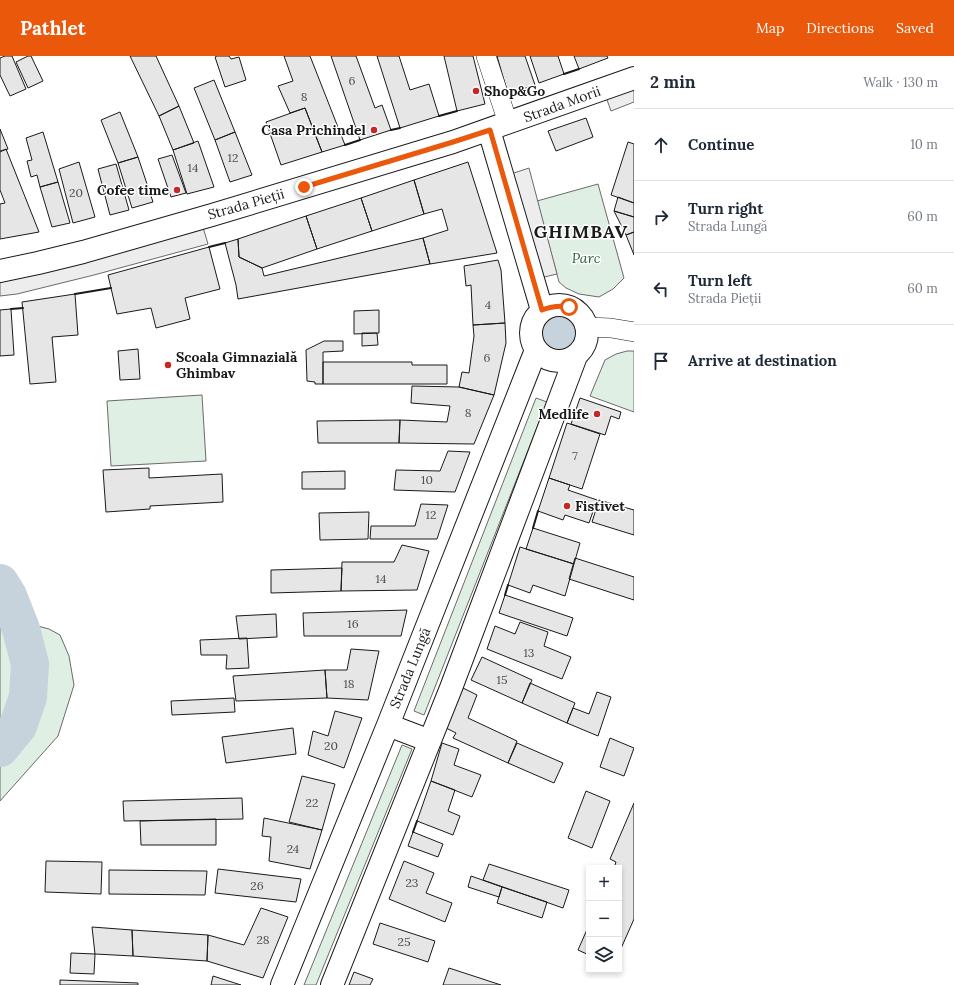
<!DOCTYPE html>
<html lang="en">
<head>
<meta charset="utf-8">
<style>
  body { margin:0; font-family:Lora,serif; background:#f6f6f7; color:#1f2937 }
  .controls { position:absolute; right:12px; bottom:12px; display:grid; overflow:hidden; border-radius:0px; box-shadow:0 2px 6px #0003 }
  .controls button { width:36px; height:36px; display:grid; place-items:center; padding:0; border:0; border-bottom:1px solid #e0e1e3; background:#fff; color:#1f2937; font:20px sans-serif }
  .stop { position:absolute; width:12px; height:12px; margin:-9px; border:3px solid #ea580c; border-radius:50%; background:#fff }
  .stop.end { background:#ea580c; border-color:#fff; box-shadow:0 1px 4px #0008 }
  .list { margin:0; padding:0; list-style:none }
  h2 { display:flex; justify-content:space-between; align-items:center; height:52px; margin:0; padding:0 16px; font-size:17px }
  h2 small { font-size:13px; font-weight:400; color:#747a83 }
  .list li { display:grid; grid-template-columns:26px 1fr auto; gap:12px; align-items:center; box-sizing:border-box; height:72px; padding:0 16px; border-top:1px solid #e0e1e3 }
  .list b { display:block; font-size:15px; white-space:nowrap }
  .list p { margin:0; font-size:13px; white-space:nowrap; color:#747a83 }
  .list em { font-size:13px; font-style:normal; color:#747a83 }
  .icon { flex:none; width:22px; height:22px; fill:none; stroke:currentColor; stroke-width:2; stroke-linecap:round; stroke-linejoin:round }
  .map { position:relative; flex:none; width:634px; height:929px; overflow:hidden }
  header { display:flex; align-items:center; gap:24px; box-sizing:border-box; height:56px; padding:0 20px; background:#ea580c; color:#fff }
  header strong { font-size:19px }
  nav { display:flex; gap:22px; margin-inline-start:auto; font-size:14px }
  main { display:flex }
  aside { flex:1; background:#fff }
  .map>svg:first-child { display:block }
  .green { fill:#e0efe3; stroke:#6a6a6a }
  .parking { fill:#ededed; stroke:#6a6a6a }
  .water { fill:#c6d2dc; stroke:#6a6a6a }
  .lines { fill:none; stroke-linecap:round; stroke-linejoin:round }
  .river { stroke:#c6d2dc; stroke-width:38 }
  .building { fill:#e6e6e6; stroke:#1a1a1a }
  .minor-casing { stroke:#1a1a1a; stroke-width:20 }
  .tertiary-casing { stroke:#1a1a1a; stroke-width:24 }
  .minor { stroke:#fff; stroke-width:19 }
  .tertiary { stroke:#fff; stroke-width:22 }
  .wall { stroke:#1a1a1a; stroke-width:2 }
  .route { stroke:#ea580c; stroke-width:5 }
  .poi-dot { fill:#c62828; stroke:#fff; stroke-width:1.5 }
  .labels { text-anchor:middle; stroke-width:3; stroke-linejoin:round; paint-order:stroke }
  .number-label { font-size:12px; fill:#4d4d4d }
  .poi-label { font-size:14px; font-weight:bold; fill:#1a1a1a; stroke:#fff; text-anchor:start }
  .street-label { font-size:14px; fill:#1a1a1a; stroke:#fff }
  .park-label { font-size:14px; font-style:italic; fill:#2b5a34; stroke:#fff }
  .district-label { font-size:18px; font-weight:bold; letter-spacing:1px; fill:#1a1a1a; stroke:#fff }
</style>
</head>
<body>
<header>
<strong>Pathlet</strong>
<nav><a>Map</a><a>Directions</a><a>Saved</a></nav>
</header>
<main>
<div class="map">
<svg width="634" height="929" viewBox="0 0 634 929">
  <rect width="100%" height="100%" fill="#fff"/>
  <!-- green -->
  <path class="green" d="M 598,128 L 624,222 L 613,233 L 599,241 L 579,238 L 566,232 L 559,226 L 537,145 Z
    M 627,295 L 634,295 L 634,356 L 590,340 L 605,304 L 616,298 Z
    M 202,339 L 206,405 L 111,410 L 107,345 Z
    M 536,342 L 547,346 L 424,659 L 414,655 Z
    M 0,567 L 30,568 L 49,573 L 60,579 L 69,600 L 74,629 L 58,680 L 0,745 Z
    M 402,689 L 412,693 L 316,929 L 304,929 Z"/>
  <!-- parking -->
  <path class="parking" d="M 634,31 L 634,46 L 611,55 L 606,41 Z
    M 529,112 L 557,218 L 540,222 L 511,118 Z
    M 202,168 L 208,188 L 94,219 L 17,238 L 0,240 L 0,220 Z"/>
  <!-- water -->
  <path class="water" d="M542 277a17 17 0 1 1 34 0a17 17 0 1 1-34 0Z"/>
  <g class="lines">
    <!-- river -->
    <path class="river" d="M 0,527 L 8,540 L 21,573 L 30,608 L 28,641 L 18,670 L 0,692"/>
  </g>
  <!-- building -->
  <path class="building" d="M 5,0 L 12,0 L 26,33 L 10,40 L 0,19 L 0,2 Z
    M 28,0 L 31,0 L 43,25 L 28,32 L 16,6 Z
    M 130,0 L 156,0 L 179,50 L 159,60 Z
    M 217,0 L 229,0 L 231,3 L 239,1 L 246,24 L 225,31 L 215,1 Z
    M 284,0 L 310,0 L 345,89 L 322,96 L 305,52 L 290,57 L 278,30 L 293,25 Z
    M 331,0 L 356,0 L 375,52 L 382,49 L 391,74 L 360,84 Z
    M 377,0 L 399,0 L 410,34 L 429,28 L 439,60 L 400,72 Z
    M 444,0 L 473,0 L 485,48 L 457,55 Z
    M 497,0 L 525,0 L 535,29 L 508,38 Z
    M 530,0 L 558,0 L 564,18 L 539,27 Z
    M 574,0 L 607,0 L 608,2 L 579,13 Z
    M 214,24 L 235,76 L 215,84 L 194,32 Z
    M 179,50 L 194,87 L 173,94 L 159,60 Z
    M 305,52 L 322,96 L 281,109 L 266,66 Z
    M 120,56 L 138,101 L 118,107 L 101,64 Z
    M 586,62 L 593,81 L 556,95 L 548,75 Z
    M 0,73 L 8,93 L 0,95 Z
    M 43,76 L 58,126 L 40,131 L 37,119 L 31,121 L 27,105 L 32,104 L 26,82 Z
    M 235,76 L 252,119 L 230,126 L 215,84 Z
    M 198,85 L 214,131 L 187,138 L 173,94 Z
    M 628,86 L 634,88 L 634,147 L 611,139 Z
    M 6,93 L 39,176 L 0,183 L 0,148 L 5,147 L 0,134 L 0,96 Z
    M 172,99 L 186,137 L 171,141 L 158,103 Z
    M 138,101 L 153,146 L 132,152 L 118,107 Z
    M 79,106 L 95,161 L 73,167 L 59,113 Z
    M 468,106 L 497,197 L 430,208 L 423,182 L 448,174 L 442,153 L 424,158 L 414,124 Z
    M 116,108 L 129,154 L 110,159 L 98,113 Z
    M 414,124 L 424,158 L 372,175 L 361,142 Z
    M 58,126 L 70,167 L 52,171 L 40,131 Z
    M 618,141 L 634,147 L 634,161 L 614,155 Z
    M 361,142 L 372,175 L 317,193 L 306,160 Z
    M 614,155 L 634,161 L 634,176 L 626,179 Z
    M 306,160 L 317,193 L 262,212 L 239,201 L 238,183 Z
    M 634,176 L 634,199 L 626,179 Z
    M 423,182 L 430,208 L 238,243 L 236,229 L 225,187 L 238,183 L 239,201 L 262,212 L 264,220 Z
    M 209,191 L 220,233 L 185,242 L 190,263 L 156,272 L 151,252 L 117,258 L 108,219 Z
    M 498,204 L 501,214 L 505,267 L 473,269 L 471,229 L 466,230 L 464,210 Z
    M 75,238 L 78,279 L 52,281 L 56,326 L 30,328 L 22,246 Z
    M 11,253 L 14,299 L 0,300 L 0,254 Z
    M 379,254 L 379,277 L 354,278 L 354,255 Z
    M 505,267 L 506,287 L 494,339 L 459,331 L 462,316 L 469,317 L 474,280 L 473,269 Z
    M 362,277 L 377,277 L 378,289 L 362,290 Z
    M 324,285 L 343,285 L 343,295 L 323,296 L 323,328 L 315,328 L 315,326 L 307,325 L 306,294 Z
    M 138,293 L 140,323 L 120,324 L 118,295 Z
    M 323,306 L 412,306 L 412,309 L 447,309 L 447,328 L 323,328 Z
    M 412,330 L 459,331 L 494,339 L 474,388 L 399,387 L 400,364 L 447,366 L 450,350 L 411,347 Z
    M 580,342 L 621,356 L 619,363 L 611,360 L 605,379 L 571,368 Z
    M 400,364 L 399,387 L 318,387 L 317,365 Z
    M 567,367 L 600,378 L 582,433 L 549,422 Z
    M 448,395 L 470,396 L 455,436 L 394,434 L 396,414 L 440,415 Z
    M 149,412 L 149,422 L 222,418 L 223,446 L 150,450 L 150,453 L 106,456 L 103,414 Z
    M 345,415 L 345,433 L 302,433 L 302,416 Z
    M 549,422 L 570,429 L 568,434 L 597,444 L 589,467 L 565,459 L 563,464 L 538,455 Z
    M 599,444 L 634,454 L 634,479 L 592,466 Z
    M 421,448 L 448,449 L 437,483 L 370,483 L 371,470 L 415,470 Z
    M 369,456 L 368,483 L 320,484 L 319,457 Z
    M 533,472 L 580,487 L 574,508 L 526,493 Z
    M 402,489 L 429,495 L 417,534 L 341,535 L 342,506 L 394,506 Z
    M 520,491 L 574,508 L 565,540 L 533,529 L 530,537 L 508,529 Z
    M 575,502 L 634,521 L 634,544 L 569,523 Z
    M 342,512 L 341,535 L 271,537 L 271,514 Z
    M 505,539 L 573,562 L 567,580 L 499,557 Z
    M 407,554 L 401,580 L 304,580 L 303,557 Z
    M 276,558 L 277,581 L 239,583 L 236,560 Z
    M 520,566 L 548,576 L 544,590 L 571,601 L 562,623 L 487,593 L 495,570 L 515,578 Z
    M 247,582 L 249,612 L 226,613 L 227,599 L 201,599 L 200,584 Z
    M 351,593 L 379,595 L 368,644 L 327,642 L 325,614 L 347,614 Z
    M 482,601 L 532,624 L 522,647 L 471,624 Z
    M 325,614 L 327,642 L 236,645 L 233,620 Z
    M 530,627 L 575,647 L 567,667 L 522,647 Z
    M 463,632 L 477,639 L 468,662 L 517,685 L 508,707 L 453,682 L 456,677 L 446,672 Z
    M 597,636 L 611,641 L 598,680 L 567,667 L 573,652 L 589,658 Z
    M 234,642 L 235,656 L 172,659 L 171,645 Z
    M 335,655 L 362,662 L 344,712 L 308,699 L 313,675 L 328,680 Z
    M 293,672 L 296,698 L 226,707 L 222,681 Z
    M 610,682 L 634,692 L 624,720 L 600,711 Z
    M 442,687 L 459,693 L 454,709 L 481,719 L 472,741 L 431,725 Z
    M 517,687 L 563,707 L 554,727 L 508,707 Z
    M 302,720 L 335,728 L 322,774 L 289,766 Z
    M 431,725 L 455,734 L 448,755 L 460,760 L 453,779 L 417,765 Z
    M 586,735 L 610,745 L 592,792 L 568,782 Z
    M 242,742 L 243,763 L 124,765 L 123,745 Z
    M 634,747 L 634,863 L 619,897 L 619,812 L 614,812 L 616,806 L 610,803 Z
    M 264,762 L 322,774 L 310,813 L 269,805 L 271,781 L 262,780 Z
    M 216,763 L 216,789 L 141,789 L 140,765 Z
    M 413,776 L 443,788 L 438,801 L 408,790 Z
    M 46,805 L 102,806 L 101,838 L 45,836 Z
    M 404,805 L 434,817 L 426,837 L 452,847 L 445,866 L 389,843 Z
    M 489,808 L 569,834 L 563,852 L 483,824 Z
    M 218,813 L 301,823 L 296,846 L 215,837 Z
    M 109,814 L 207,815 L 205,839 L 109,838 Z
    M 471,820 L 502,831 L 499,841 L 468,831 Z
    M 502,831 L 547,846 L 542,862 L 497,847 Z
    M 261,852 L 288,861 L 263,922 L 207,905 L 208,879 L 244,889 Z
    M 380,867 L 435,885 L 428,906 L 373,888 Z
    M 589,869 L 589,899 L 578,894 Z
    M 92,871 L 132,874 L 133,900 L 95,898 Z
    M 132,874 L 208,879 L 207,905 L 133,900 Z
    M 71,897 L 95,898 L 94,918 L 70,917 Z
    M 449,912 L 501,929 L 443,929 Z
    M 354,916 L 373,923 L 370,929 L 349,929 Z
    M 213,920 L 241,929 L 211,929 Z
    M 60,924 L 138,927 L 138,929 L 60,929 Z"/>
  <g class="lines">
    <!-- minor casing -->
    <g class="minor-casing">
      <path id="minor" d="M 486,0 L 508,67
        M 587,271 L 611,272 L 634,276"/>
    </g>
    <!-- tertiary casing -->
    <g class="tertiary-casing">
      <path id="tertiary" d="M 489,74 L 542,254
        M 0,215 L 38,207 L 83,196 L 212,159 L 453,86 L 634,22
        M531 277a28 28 0 1 1 56 0a28 28 0 1 1-56 0Z
        M 388,669 L 430,685
        M 282,929 L 388,669 L 536,294
        M 332,929 L 451,632 L 576,300"/>
    </g>
    <!-- minor -->
    <use href="#minor" class="minor"/>
    <!-- tertiary -->
    <use href="#tertiary" class="tertiary"/>
    <!-- wall -->
    <path class="wall" d="M 564,18 L 579,13
      M 439,60 L 457,55
      M 391,74 L 400,72
      M 345,89 L 360,84
      M 209,191 L 225,187
      M 75,238 L 111,232
      M 11,253 L 23,252
      M 533,472 L 538,455
      M 505,539 L 508,529
      M 413,776 L 417,765"/>
  </g>
  <g class="lines">
    <!-- route -->
    <path class="route" d="M 304,131 L 453,86 L 490,74 L 542,254 C 552,250 559,249 569,251"/>
  </g>
  <!-- markers -->
  <g class="poi-dot">
    <circle cx="476" cy="35" r="4"/>
    <circle cx="374" cy="74" r="4"/>
    <circle cx="177" cy="134" r="4"/>
    <circle cx="168" cy="309" r="4"/>
    <circle cx="597" cy="358" r="4"/>
    <circle cx="567" cy="450" r="4"/>
  </g>
  <g class="labels">
    <!-- number labels -->
    <g class="number-label">
      <text x="352" y="29">6</text>
      <text x="304" y="45">8</text>
      <text x="233" y="106">12</text>
      <text x="193" y="116">14</text>
      <text x="76" y="141">20</text>
      <text x="488" y="253">4</text>
      <text x="487" y="306">6</text>
      <text x="468" y="361">8</text>
      <text x="575" y="404">7</text>
      <text x="427" y="428">10</text>
      <text x="431" y="463">12</text>
      <text x="381" y="527">14</text>
      <text x="353" y="572">16</text>
      <text x="529" y="601">13</text>
      <text x="502" y="628">15</text>
      <text x="349" y="632">18</text>
      <text x="331" y="694">20</text>
      <text x="312" y="751">22</text>
      <text x="293" y="797">24</text>
      <text x="412" y="831">23</text>
      <text x="257" y="834">26</text>
      <text x="263" y="888">28</text>
      <text x="404" y="890">25</text>
    </g>
    <!-- poi labels -->
    <g class="poi-label">
      <text x="484" y="40">Shop&amp;Go</text>
      <text x="366" y="79" text-anchor="end">Casa Prichindel</text>
      <text x="169" y="139" text-anchor="end">Cofee time</text>
      <text x="176" y="306">Scoala Gimnazială<tspan x="176" dy="16">Ghimbav</tspan></text>
      <text x="589" y="363" text-anchor="end">Medlife</text>
      <text x="575" y="455">Fistivet</text>
    </g>
    <!-- street labels -->
    <g class="street-label">
      <text transform="translate(562 48) rotate(-20)" y="5">Strada Morii</text>
      <text transform="translate(246 148) rotate(-16)" y="5">Strada Pieții</text>
      <text transform="translate(410 612) rotate(-68)" y="5">Strada Lungă</text>
    </g>
    <!-- park labels -->
    <g class="park-label">
      <text x="586" y="207">Parc</text>
    </g>
    <!-- district labels -->
    <g class="district-label">
      <text x="581" y="182">GHIMBAV</text>
    </g>
  </g>
</svg>
<div class="controls">
<button>+</button>
<button>−</button>
<button><svg class="icon" aria-label="layers" viewBox="0 0 24 24"><path d="M12 4l9 5-9 5-9-5zM3 14l9 5 9-5"/></svg></button>
</div>
<div class="stop" style="left:569px;top:251px"></div>
<div class="stop end" style="left:304px;top:131px"></div>
</div>
<aside>
<h2>2 min<small>Walk · 130 m</small></h2>
<ul class="list">
<li><svg class="icon" aria-label="ahead" viewBox="0 0 24 24"><path d="M12 20V5M6 11l6-6 6 6"/></svg><div><b>Continue</b></div><em>10 m</em></li>
<li><svg class="icon" aria-label="right" viewBox="0 0 24 24"><path d="M7 20v-9h11M14 6l5 5-5 5"/></svg><div><b>Turn right</b><p>Strada Lungă</p></div><em>60 m</em></li>
<li><svg class="icon" aria-label="left" viewBox="0 0 24 24"><path d="M17 20v-9H6M10 6l-5 5 5 5"/></svg><div><b>Turn left</b><p>Strada Pieții</p></div><em>60 m</em></li>
<li><svg class="icon" aria-label="arrive" viewBox="0 0 24 24"><path d="M6 21V4h12l-3 4 3 4H6"/></svg><div><b>Arrive at destination</b></div></li>
</ul>
</aside>
</main>
</body>
</html>
